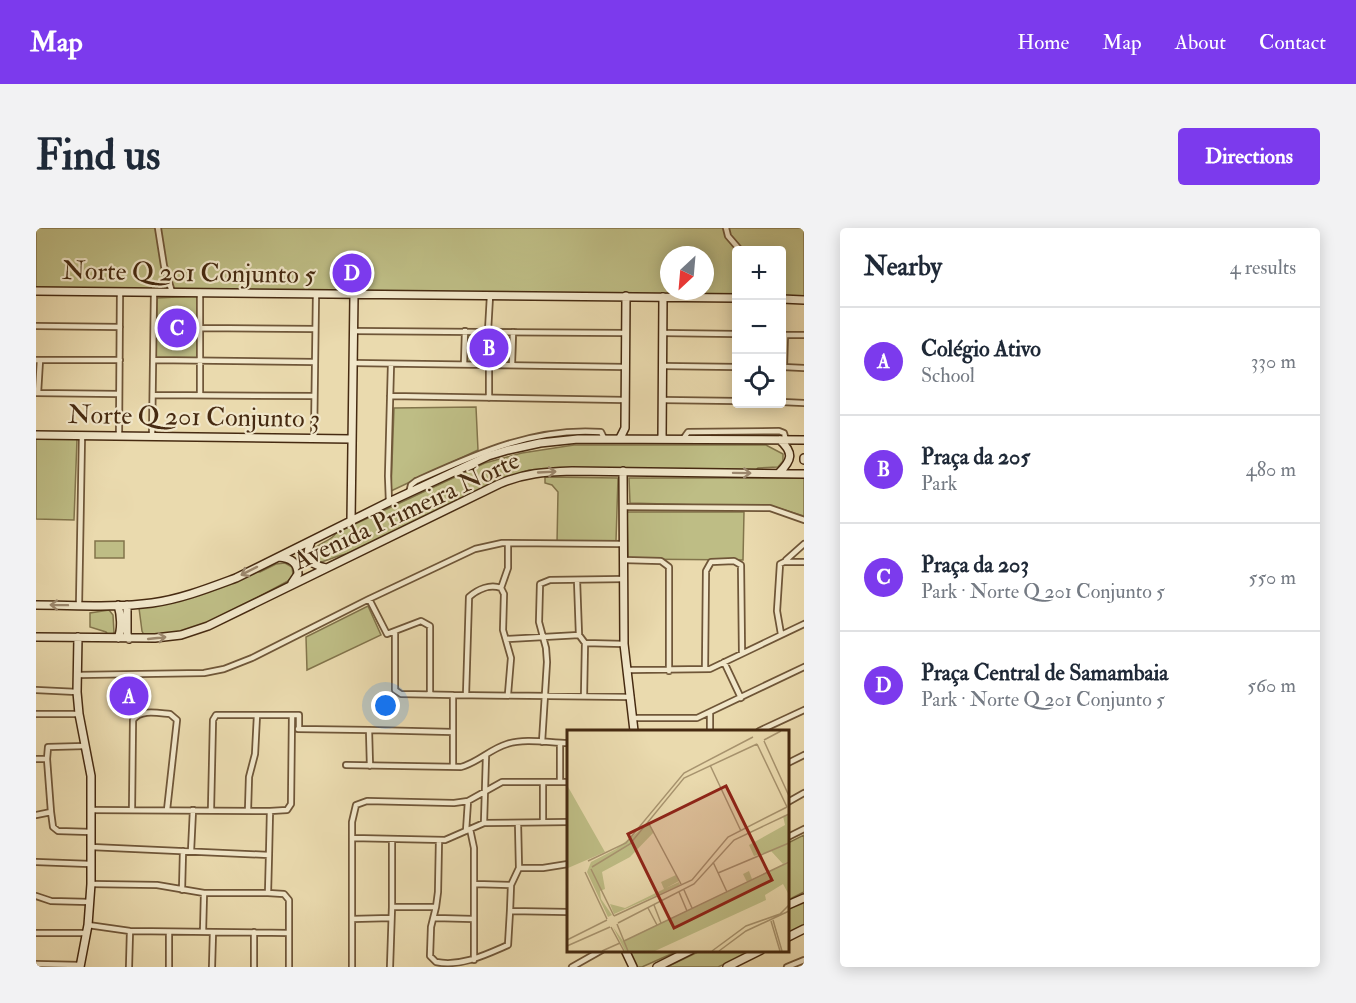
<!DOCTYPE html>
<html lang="en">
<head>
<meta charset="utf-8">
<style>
  body { margin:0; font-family:"IM FELL Double Pica",serif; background:#f2f2f3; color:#1f2937 }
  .controls { position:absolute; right:18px; top:18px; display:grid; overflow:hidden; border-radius:6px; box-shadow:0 3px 15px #0003 }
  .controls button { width:54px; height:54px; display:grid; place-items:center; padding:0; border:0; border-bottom:2px solid #e0e1e3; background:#fff; color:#1f2937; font:30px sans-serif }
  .compass { position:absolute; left:624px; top:18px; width:54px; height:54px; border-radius:50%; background:#fff; box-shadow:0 3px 15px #0003; rotate:206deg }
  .you { position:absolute; left:350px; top:478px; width:21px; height:21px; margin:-15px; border:4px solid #fff; border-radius:50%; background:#1a73e8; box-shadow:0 0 0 9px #1a73e833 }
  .badge { display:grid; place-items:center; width:39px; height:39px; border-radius:50%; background:#7c3aed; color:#fff; font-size:20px; font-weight:700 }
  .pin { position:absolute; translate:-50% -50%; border:3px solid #fff; box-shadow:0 2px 6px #0006 }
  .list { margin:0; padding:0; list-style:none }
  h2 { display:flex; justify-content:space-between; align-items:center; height:78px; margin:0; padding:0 24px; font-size:26px }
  h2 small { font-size:20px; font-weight:400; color:#747a83 }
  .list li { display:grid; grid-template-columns:39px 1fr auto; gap:18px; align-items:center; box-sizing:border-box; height:108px; padding:0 24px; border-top:2px solid #e0e1e3 }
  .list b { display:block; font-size:22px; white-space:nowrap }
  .list p { margin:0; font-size:20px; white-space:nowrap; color:#747a83 }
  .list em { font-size:20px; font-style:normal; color:#747a83 }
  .icon { flex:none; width:33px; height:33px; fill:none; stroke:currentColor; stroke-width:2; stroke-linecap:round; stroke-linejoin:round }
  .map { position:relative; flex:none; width:768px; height:739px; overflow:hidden; border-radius:6px }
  header { display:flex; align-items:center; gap:36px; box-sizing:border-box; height:84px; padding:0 30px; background:#7c3aed; color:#fff }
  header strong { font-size:28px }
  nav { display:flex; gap:33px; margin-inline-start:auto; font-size:21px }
  .intro { display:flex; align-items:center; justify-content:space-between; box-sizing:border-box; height:144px; padding:0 36px }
  h1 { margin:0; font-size:42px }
  .button { padding:15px 27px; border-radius:6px; background:#7c3aed; color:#fff; font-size:21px; font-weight:700 }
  main { display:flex; gap:36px; padding:0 36px }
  aside { flex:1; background:#fff; border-radius:6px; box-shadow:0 3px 15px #0003 }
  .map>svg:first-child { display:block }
  .green { fill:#bebd85; stroke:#82744b; stroke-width:1.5; fill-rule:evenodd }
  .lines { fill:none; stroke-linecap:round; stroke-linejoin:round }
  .street-casing { stroke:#6f5638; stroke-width:8 }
  .secondary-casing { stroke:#462a11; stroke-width:10 }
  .street { stroke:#f1e7ca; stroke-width:4.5 }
  .secondary { stroke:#f1e7ca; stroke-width:7 }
  .oneway { stroke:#9c886e }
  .labels { text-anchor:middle; stroke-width:4.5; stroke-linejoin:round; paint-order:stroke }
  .street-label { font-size:26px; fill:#462a11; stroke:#f1e7ca }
  .inset-road { fill:none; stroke:#a8946f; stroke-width:1.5 }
  .view { fill:#8f2418; fill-opacity:0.15; stroke:#8f2418; stroke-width:3 }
  .inset-edge { fill:none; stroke:#462a11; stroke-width:3 }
</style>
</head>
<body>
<header>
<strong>Map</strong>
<nav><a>Home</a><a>Map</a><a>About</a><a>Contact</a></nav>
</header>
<div class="intro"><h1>Find us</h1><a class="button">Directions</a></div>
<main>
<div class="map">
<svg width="768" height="739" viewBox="0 0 768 739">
  <rect width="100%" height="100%" fill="#eadaae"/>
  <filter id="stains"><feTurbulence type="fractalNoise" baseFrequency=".00333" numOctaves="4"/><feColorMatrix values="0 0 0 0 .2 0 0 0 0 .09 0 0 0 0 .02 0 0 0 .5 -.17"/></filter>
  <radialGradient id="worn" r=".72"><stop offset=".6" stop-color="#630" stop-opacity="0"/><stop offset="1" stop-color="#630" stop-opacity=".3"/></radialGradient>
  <!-- green -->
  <path class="green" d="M 0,0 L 768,0 L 768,74 L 746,74 L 746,22 L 700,22 L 700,73 L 0,64 ZM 633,27 L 669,27 L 669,63 L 633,63 Z
    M 161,68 L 161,131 L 120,130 L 121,70 Z
    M 427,101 L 480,101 L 479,138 L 426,139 Z
    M 440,179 L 442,222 L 355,263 L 358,180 Z
    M 0,206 L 41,211 L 38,292 L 0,291 Z
    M 538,217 L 730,217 L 747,226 L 747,233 L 742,239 L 722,240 L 719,243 L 493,242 L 461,253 L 316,325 C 304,326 294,332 282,335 L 276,330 L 275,324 C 282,314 295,314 300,305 L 449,235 L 486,225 Z
    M 509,249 L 582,250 L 580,313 L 521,315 L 522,264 L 516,257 L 509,255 Z
    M 593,250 L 768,250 L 768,288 L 739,279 L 594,275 Z
    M 591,284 L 708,284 L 707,332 L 592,331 Z
    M 59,313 L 88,313 L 88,330 L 59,330 Z
    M 249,335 L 256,339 L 257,347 L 252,353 L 169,398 L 136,407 L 108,407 L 106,403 L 103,380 C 145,375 180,360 218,343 L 224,344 L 240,336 Z
    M 332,378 L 345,407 L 271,442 L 270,409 Z
    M 73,382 L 77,387 L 78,405 L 73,408 L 70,404 L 54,399 L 54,385 Z
    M 768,607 L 768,664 L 752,672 L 752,615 Z
    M 768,670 L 768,700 L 752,707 L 752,679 Z
    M 593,723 L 642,723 L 606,739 L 600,739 Z
    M 664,723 L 718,723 L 682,739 L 631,739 Z"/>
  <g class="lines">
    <!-- street casing -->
    <g class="street-casing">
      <path id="street" d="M 122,0 L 128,38 L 136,64
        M 690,0 L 692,8 L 704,22
        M 164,64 L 164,166
        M 0,98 L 84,99
        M 164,100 L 279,101
        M 318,103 L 590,105
        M 452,103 L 454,68
        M 627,105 L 700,106
        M 746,107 L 768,107
        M 0,132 L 84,132
        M 117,132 L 279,134
        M 318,135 L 589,139
        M 428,136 L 429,103
        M 453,136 L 453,170
        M 476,136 L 477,104
        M 627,138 L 700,139
        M 747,139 L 768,140
        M 748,139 L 749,107
        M 0,165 L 83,166
        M 2,165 L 4,132
        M 117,167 L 278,168
        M 354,168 L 589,172
        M 627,172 L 700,173
        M 746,174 L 768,175
        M 83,207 L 84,64
        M 116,208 L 118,64
        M 278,210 L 280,66
        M 647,211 L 652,204 L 743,203 L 748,205 L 750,212
        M 373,265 L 375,257 L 380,253 C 440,226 498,199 565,204 L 568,210
        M 353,274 L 352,248 L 355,136
        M 587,279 L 734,280 L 768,292
        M 588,332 L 625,333 L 633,339 L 633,443
        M 750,332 L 768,316
        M 541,352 L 543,407
        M 465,360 L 468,366 L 467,402 L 475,430 L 472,466
        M 333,371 L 351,406 L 385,393 L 394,398 L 394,466
        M 43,377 L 46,207
        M 359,404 L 359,462 L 365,466 L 417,467
        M 745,406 L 741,383 L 744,336 L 748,334 L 768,334
        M 470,411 L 543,407 L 549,415 L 588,416
        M 688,434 L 705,470
        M 669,441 L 670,343 L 675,334 L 698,333 L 705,337 L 706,425
        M 592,442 L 674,441 L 768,396
        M 42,447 L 168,445 L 188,441 L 216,430 L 333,371 L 439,321 L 466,315 L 587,316
        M 0,462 L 41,464
        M 430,467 L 433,369 C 442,361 454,356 465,360 L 472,340 L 472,315
        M 548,468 L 549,415
        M 674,485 L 674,503
        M 0,486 L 43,486
        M 597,490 L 661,490 L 768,439
        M 262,501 L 333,502
        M 723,503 L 768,482
        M 417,504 L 417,539
        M 506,514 L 511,434 L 510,420 L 503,394 L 504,356 L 514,352 L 588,351
        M 524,515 L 524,553
        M 0,531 L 11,531 L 12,519 L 49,518
        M 752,535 L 768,527
        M 310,537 L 425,539 C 443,534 454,521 471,516 C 490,510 513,515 532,515
        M 334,538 L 333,502 L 417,504 L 417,467 L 595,469
        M 752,574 L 768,565
        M 175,581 L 177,492 L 180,487 L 263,487 L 263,501
        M 55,582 L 234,583 L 251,582 L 255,576 L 256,487
        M 96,582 L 97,492 C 104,481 122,485 134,486 L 141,492 L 131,582
        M 212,582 L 213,549 L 219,526 L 221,487
        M 15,584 L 17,599 L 22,603 L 55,604
        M 0,587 L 15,584 L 11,531
        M 507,593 L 507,554
        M 448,595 L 532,594
        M 482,595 L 483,640 L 507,640 L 532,636
        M 434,601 L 438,620 L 438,732
        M 430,603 L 432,573
        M 752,609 L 768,601
        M 316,610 L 409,612 L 448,595 L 450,528
        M 55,619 L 233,627 L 234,583
        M 155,623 L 157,582
        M 233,627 L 232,665 L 248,666 L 253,672 L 253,739
        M 0,634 L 54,636
        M 55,656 L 121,657 L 168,665 L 232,665
        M 439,656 L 475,657
        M 146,662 L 147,623
        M 0,668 L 15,673 L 54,674
        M 356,679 L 356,611
        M 400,679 L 402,664 L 403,612
        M 474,683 L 475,657 L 483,640
        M 399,690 L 437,691
        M 316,691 L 355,690
        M 52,697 L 94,703 L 253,705
        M 167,704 L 168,665
        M 0,705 L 50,705
        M 0,736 L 44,737
        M 93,739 L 94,703
        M 133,739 L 133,704
        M 176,739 L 177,704
        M 218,739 L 218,704
        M 316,739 L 316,594 L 320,577 L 331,573 L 418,575 L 432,573 L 466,554 L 532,554
        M 354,739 L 356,679 L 400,679 L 395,699 L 394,728 L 400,734 C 425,739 449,727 472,717 L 474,683 L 532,684
        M 536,739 L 566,722
        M 751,739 L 768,732"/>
    </g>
    <!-- secondary casing -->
    <g class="secondary-casing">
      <path id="secondary" d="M 0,63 L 700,70
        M 746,71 L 768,72
        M 0,207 L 315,211
        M 584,210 L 589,200 L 590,68
        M 626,211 L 627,69
        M 768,230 L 768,232
        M 587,243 L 588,416 L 598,503
        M 743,245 C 756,232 758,225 744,212
        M 315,293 L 318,67
        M 275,314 C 268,331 273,336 290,340
        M 243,329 C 254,330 262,334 262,346 L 256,355
        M 0,377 C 38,377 78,380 116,375 C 145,371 173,360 200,350 L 353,274 L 452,228 L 472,222 L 504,215 L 542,211 L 768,212
        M 82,377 C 85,387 86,401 82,410
        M 91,377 L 91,406 L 93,411
        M 0,409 L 119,410 L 145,407 L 172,398 L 463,256 C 489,245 508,244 536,243 L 768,246
        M 42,409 L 41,464 L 43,486 L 55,548 L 55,656 L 52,697 L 44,739
        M 752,677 L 768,670
        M 752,709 L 768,701
        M 589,722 L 597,739
        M 621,739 L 655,722
        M 691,739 L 725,722"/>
    </g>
    <!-- street -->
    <use href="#street" class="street"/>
    <!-- secondary -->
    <use href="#secondary" class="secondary"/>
  </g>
  <!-- one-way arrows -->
  <defs><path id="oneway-shaft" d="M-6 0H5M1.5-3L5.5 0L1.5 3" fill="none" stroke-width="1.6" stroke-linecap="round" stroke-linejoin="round" transform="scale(1.5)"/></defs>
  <g class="oneway">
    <use href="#oneway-shaft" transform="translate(511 244) rotate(-3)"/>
    <use href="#oneway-shaft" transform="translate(706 245) rotate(1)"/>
    <use href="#oneway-shaft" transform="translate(213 343) rotate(153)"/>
    <use href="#oneway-shaft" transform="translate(23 377) rotate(-179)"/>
    <use href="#oneway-shaft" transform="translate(121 410) rotate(-6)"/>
  </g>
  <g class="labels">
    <!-- street labels -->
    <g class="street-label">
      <text transform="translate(153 44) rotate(1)" y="9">Norte Q 201 Conjunto 5</text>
      <text transform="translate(158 188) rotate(1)" y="9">Norte Q 201 Conjunto 3</text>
      <text transform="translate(370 282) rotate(-25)" y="9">Avenida Primeira Norte</text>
    </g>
  </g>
  <!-- overview -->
  <g transform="translate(531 502)">
    <rect width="222" height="222" fill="#eadaae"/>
    <path d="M 0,55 L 38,122 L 1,138 L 0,137 ZM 222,85 L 222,131 L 216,134 L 204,121 L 187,126 L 182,115 L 218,95 L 216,86 ZM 82,93 L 87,102 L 63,127 L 35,142 L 38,159 L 33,161 L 34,169 L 45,185 L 41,187 L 20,142 L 24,132 L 49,119 ZM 222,132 L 222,165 L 216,154 L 198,165 L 199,170 L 88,221 L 58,221 L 46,197 L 56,211 L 180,152 L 176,144 L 182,141 L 185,149 ZM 109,145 L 112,151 L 99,158 L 112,152 L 113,155 L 47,184 L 43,174 L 58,178 L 97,159 L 94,152 Z" fill="#bebd85"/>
    <path class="inset-road" d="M 197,10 L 214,1M 197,11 L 222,66M 190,14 L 220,77M 143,35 L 174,101M 81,92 L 114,154M 21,131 L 59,113 L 117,43 L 186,7M 146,132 L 160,162M 25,137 L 63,114 L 117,48 L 190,14M 24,139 L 47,186M 18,142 L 40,189M 151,143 L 222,113M 117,160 L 125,178M 112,162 L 120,181M 87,175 L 94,193M 81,178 L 90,195M 47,186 L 125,150 L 161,107 L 220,77M 206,190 L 215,221M 204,191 L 213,221M 51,193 L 127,154 L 167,110 L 222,84M 50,194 L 61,221M 44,197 L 57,221M 0,210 L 40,190M 57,211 L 222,132M 0,216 L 43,197M 35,221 L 53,213M 145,221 L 179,196 L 213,184 L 222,175M 152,221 L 179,201 L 222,181"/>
    <path class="view" d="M 159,56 L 205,150 L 107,198 L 61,104 Z"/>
    <rect width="222" height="222" class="inset-edge"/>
  </g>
  <rect width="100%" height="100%" filter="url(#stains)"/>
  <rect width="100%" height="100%" fill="url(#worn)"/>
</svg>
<div class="controls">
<button>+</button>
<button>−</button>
<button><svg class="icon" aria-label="locate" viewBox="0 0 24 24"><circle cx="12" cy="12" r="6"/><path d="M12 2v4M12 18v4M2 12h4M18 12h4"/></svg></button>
</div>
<svg class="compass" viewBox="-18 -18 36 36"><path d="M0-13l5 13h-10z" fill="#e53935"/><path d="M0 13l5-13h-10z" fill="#747a83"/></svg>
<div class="you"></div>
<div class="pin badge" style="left:93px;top:468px">A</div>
<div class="pin badge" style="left:453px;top:120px">B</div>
<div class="pin badge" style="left:141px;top:100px">C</div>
<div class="pin badge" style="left:316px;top:45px">D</div>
</div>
<aside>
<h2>Nearby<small>4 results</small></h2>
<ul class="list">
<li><span class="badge">A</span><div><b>Colégio Ativo</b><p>School</p></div><em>330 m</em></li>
<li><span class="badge">B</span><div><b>Praça da 205</b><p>Park</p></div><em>480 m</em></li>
<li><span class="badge">C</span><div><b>Praça da 203</b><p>Park · Norte Q 201 Conjunto 5</p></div><em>550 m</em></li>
<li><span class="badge">D</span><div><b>Praça Central de Samambaia</b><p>Park · Norte Q 201 Conjunto 5</p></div><em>560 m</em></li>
</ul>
</aside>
</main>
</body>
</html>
